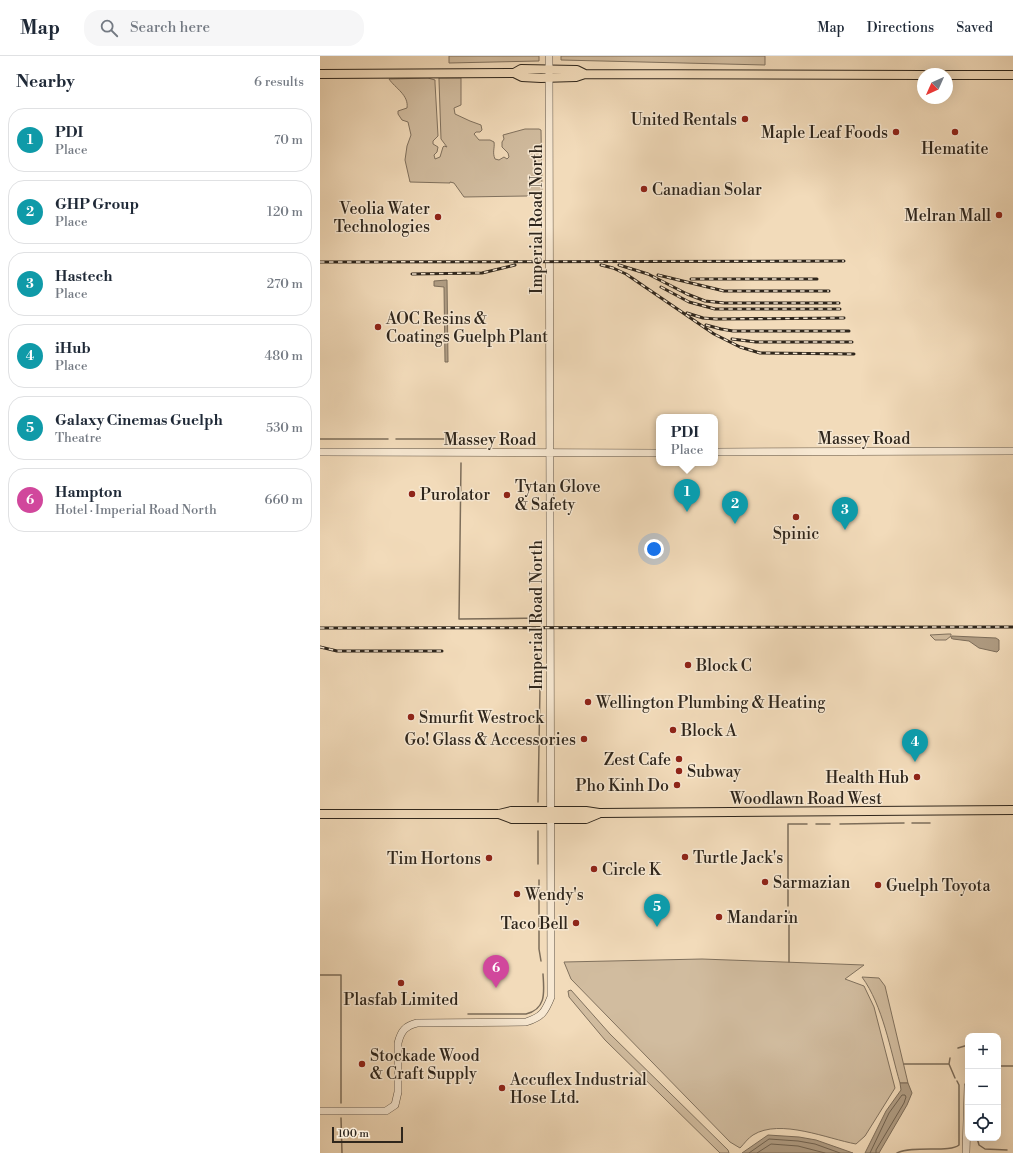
<!DOCTYPE html>
<html lang="en">
<head>
<meta charset="utf-8">
<style>
  body { margin:0; font-family:"Libre Bodoni",serif; background:#f6f6f7; color:#1f2937 }
  .controls { position:absolute; right:12px; bottom:12px; display:grid; overflow:hidden; border-radius:8px; box-shadow:0 4px 16px #0002 }
  .controls button { width:36px; height:36px; display:grid; place-items:center; padding:0; border:0; border-bottom:1px solid #e0e1e3; background:#fff; color:#1f2937; font:20px sans-serif }
  .compass { position:absolute; left:597px; top:12px; width:36px; height:36px; border-radius:50%; background:#fff; box-shadow:0 4px 16px #0002; rotate:225deg }
  .scale { position:absolute; left:12px; bottom:10px; width:71px; box-sizing:border-box; padding-left:4px; border:2px solid #2f261c; border-top:0; font-size:11px; line-height:14px; white-space:nowrap; color:#2f261c; -webkit-text-stroke:3px #f7e8d2; paint-order:stroke }
  .you { position:absolute; left:334px; top:493px; width:14px; height:14px; margin:-10px; border:3px solid #fff; border-radius:50%; background:#1a73e8; box-shadow:0 0 0 6px #1a73e833 }
  .badge { display:grid; place-items:center; width:26px; height:26px; border-radius:50%; background:#8f2418; color:#fff; font-size:13px; font-weight:700 }
  .pin { position:absolute; translate:-50% -33px; filter:drop-shadow(0 1px 2px #0008) }
  .pin::after { content:''; position:absolute; top:21px; width:14px; height:12px; background:inherit; clip-path:polygon(0 0,100% 0,50% 100%) }
  .popup { position:absolute; left:336px; top:358px; width:62px; height:52px; box-sizing:border-box; display:grid; place-content:center; border-radius:8px; background:#fff; filter:drop-shadow(0 1px 3px #0005); font-size:13px; white-space:nowrap; color:#747a83 }
  .popup b { font-size:15px; color:#1f2937 }
  .popup::after { content:''; position:absolute; left:50%; top:100%; margin-left:-8px; border:8px solid transparent; border-top-color:#fff }
  .list { margin:0; padding:0; list-style:none }
  h2 { display:flex; justify-content:space-between; align-items:center; height:52px; margin:0; padding:0 16px; font-size:17px }
  h2 small { font-size:13px; font-weight:400; color:#747a83 }
  .list li { display:grid; grid-template-columns:26px 1fr auto; gap:12px; align-items:center; box-sizing:border-box; height:64px; margin:0 8px 8px; padding:0 8px; border:1px solid #e0e1e3; border-radius:16px }
  .list b { display:block; font-size:15px; white-space:nowrap }
  .list p { margin:0; font-size:13px; white-space:nowrap; color:#747a83 }
  .list em { font-size:13px; font-style:normal; color:#747a83 }
  .icon { flex:none; width:22px; height:22px; fill:none; stroke:currentColor; stroke-width:2; stroke-linecap:round; stroke-linejoin:round }
  .map { position:relative; flex:none; width:693px; height:1097px; overflow:hidden }
  header { display:flex; align-items:center; gap:24px; box-sizing:border-box; height:56px; padding:0 20px; background:#fff; border-bottom:1px solid #e0e1e3 }
  header strong { font-size:19px }
  nav { display:flex; gap:22px; margin-inline-start:auto; font-size:14px }
  .search { width:280px; height:36px; background:#f6f6f7; display:flex; align-items:center; gap:10px; box-sizing:border-box; padding:0 14px; border-radius:16px; color:#747a83; font-size:15px }
  main { display:flex }
  aside { flex:1; background:#fff }
  .map>svg:first-child { display:block }
  .green { fill:#d1bc9f; stroke:#80715e }
  .water { fill:#b09d84; stroke:#7c6d5a }
  .lines { fill:none; stroke-linecap:round; stroke-linejoin:round }
  .shore { stroke:#706250; stroke-width:1 }
  .stream { stroke:#7c6d5a; stroke-width:1.5 }
  .minor-casing { stroke:#605344; stroke-width:8 }
  .major-casing { stroke:#2f261c; stroke-width:10 }
  .minor { stroke:#f7e8d2; stroke-width:7 }
  .major { stroke:#f2dbba; stroke-width:8 }
  .rail-casing { stroke:#2f261c; stroke-width:3 }
  .rail { stroke:#f7e8d2; stroke-width:1.5; stroke-dasharray:4.5; stroke-linecap:butt }
  .poi-dot { fill:#8f2418; stroke:#f7e8d2; stroke-width:1.5 }
  .labels { text-anchor:middle; stroke-width:3; stroke-linejoin:round; paint-order:stroke }
  .poi-label { font-size:16px; fill:#2f261c; stroke:#f7e8d2; text-anchor:start }
  .street-label { font-size:16px; fill:#2f261c; stroke:#f7e8d2 }
</style>
</head>
<body>
<header>
<strong>Map</strong>
<div class="search"><svg class="icon" aria-label="search" viewBox="0 0 24 24"><circle cx="10" cy="10" r="6"/><path d="M15 15l6 6"/></svg>Search here</div>
<nav><a>Map</a><a>Directions</a><a>Saved</a></nav>
</header>
<main>
<aside>
<h2>Nearby<small>6 results</small></h2>
<ul class="list">
<li><span class="badge" style="background:#0f9aa8">1</span><div><b>PDI</b><p>Place</p></div><em>70 m</em></li>
<li><span class="badge" style="background:#0f9aa8">2</span><div><b>GHP Group</b><p>Place</p></div><em>120 m</em></li>
<li><span class="badge" style="background:#0f9aa8">3</span><div><b>Hastech</b><p>Place</p></div><em>270 m</em></li>
<li><span class="badge" style="background:#0f9aa8">4</span><div><b>iHub</b><p>Place</p></div><em>480 m</em></li>
<li><span class="badge" style="background:#0f9aa8">5</span><div><b>Galaxy Cinemas Guelph</b><p>Theatre</p></div><em>530 m</em></li>
<li><span class="badge" style="background:#d1479c">6</span><div><b>Hampton</b><p>Hotel · Imperial Road North</p></div><em>660 m</em></li>
</ul>
</aside>
<div class="map">
<svg width="693" height="1097" viewBox="0 0 693 1097">
  <rect width="100%" height="100%" fill="#f2dbba"/>
  <filter id="stains"><feTurbulence type="fractalNoise" baseFrequency=".005" numOctaves="4"/><feColorMatrix values="0 0 0 0 .2 0 0 0 0 .09 0 0 0 0 .02 0 0 0 .5 -.17"/></filter>
  <radialGradient id="worn" r=".72"><stop offset=".6" stop-color="#630" stop-opacity="0"/><stop offset="1" stop-color="#630" stop-opacity=".3"/></radialGradient>
  <!-- green -->
  <path class="green" d="M 129,0 L 219,0 L 219,5 L 129,7 Z
    M 241,0 L 445,0 L 445,9 L 241,4 Z
    M 108,22 L 115,24 L 115,27 L 118,80 L 113,85 L 113,88 L 118,91 L 117,96 L 114,99 L 115,103 L 120,101 L 123,91 L 124,90 L 127,91 L 121,83 L 119,24 L 119,22 L 141,22 L 141,49 L 134,52 L 135,58 L 150,65 L 161,69 L 162,74 L 160,76 L 156,76 L 154,78 L 159,84 L 170,84 L 174,86 C 175,92 172,96 175,103 L 179,104 L 184,101 L 187,103 L 189,101 L 188,97 L 182,91 L 182,86 L 184,83 L 183,79 L 205,73 L 219,73 L 221,74 L 222,136 C 217,142 215,138 209,138 L 207,140 L 144,141 L 134,127 L 130,126 L 130,127 L 90,126 L 85,104 L 87,90 L 91,79 L 88,66 L 82,64 L 78,58 L 78,55 L 87,52 C 89,39 75,32 69,23 Z
    M 628,578 L 631,578 L 631,580 L 626,584 L 615,584 L 610,579 Z
    M 382,903 L 544,909 L 525,923 L 544,930 L 554,951 L 575,1032 L 545,1080 L 536,1088 C 508,1083 460,1062 433,1079 C 428,1082 424,1088 420,1092 L 410,1086 L 251,923 L 244,906 Z
    M 542,921 L 559,922 L 565,930 L 588,1027 L 580,1027 C 570,993 563,950 542,921 Z
    M 251,934 L 290,978 L 408,1094 L 409,1097 L 400,1097 L 285,984 L 249,941 L 248,935 Z"/>
  <!-- water -->
  <path class="water" d="M 127,224 L 128,306 L 125,306 L 124,231 L 114,230 L 114,225 Z
    M 632,580 L 676,582 L 679,584 L 679,594 L 677,596 L 659,592 L 649,585 L 633,583 L 631,582 Z
    M 580,1027 L 588,1027 L 592,1037 L 587,1049 L 559,1097 L 545,1097 L 566,1055 L 581,1034 Z
    M 448,1079 L 479,1081 L 496,1084 L 533,1097 L 422,1097 Z"/>
  <g class="lines">
    <!-- shore -->
    <path class="shore" d="M 429,1097 L 449,1083 L 478,1085 L 495,1088 L 520,1097
      M 437,1097 L 451,1088 L 478,1090 L 505,1097
      M 550,1097 L 569,1057 L 582,1039 L 585,1039 L 586,1041 L 584,1047 L 556,1094 L 556,1097"/>
    <!-- stream -->
    <path class="stream" d="M 0,383 L 68,383
      M 76,383 L 140,383 L 141,386
      M 141,407 L 139,563 L 222,562 L 222,567
      M 218,746 L 221,575
      M 592,767 L 610,767
      M 496,768 L 510,768
      M 520,768 L 584,767
      M 218,775 L 218,808
      M 219,824 L 219,893 L 221,905
      M 468,850 L 468,768 L 487,768
      M 469,855 L 469,906
      M 0,919 L 21,919 L 21,1047
      M 148,958 L 206,958 C 227,953 224,935 223,918
      M 638,992 L 648,989
      M 630,1002 L 629,1008 L 635,1022
      M 584,1008 L 629,1008
      M 678,1010 L 693,1010
      M 21,1062 L 22,1097
      M 657,1082 L 659,1089 L 665,1093 L 687,1094
      M 577,1097 C 593,1089 630,1097 639,1089 L 639,1029 L 637,1025"/>
    <!-- minor casing -->
    <g class="minor-casing">
      <path id="minor" d="M 0,396 L 339,397
        M 395,396 L 693,395
        M 0,1055 L 66,1055 L 75,1049 L 78,1036 L 78,987 C 81,975 85,970 97,967 L 206,966 C 222,961 225,956 231,941 L 229,0
        M 646,1097 L 648,1030"/>
    </g>
    <!-- major casing -->
    <g class="major-casing">
      <path id="major" d="M 194,17 L 202,21 L 221,22 L 256,21 L 265,18
        M 0,18 L 194,17 L 201,13 L 257,14 L 265,18 L 603,19
        M 627,19 L 693,19
        M 0,758 L 179,758 L 191,755 L 266,755 L 279,757 L 693,754
        M 179,758 L 192,763 L 266,763 L 278,758"/>
    </g>
    <!-- minor -->
    <use href="#minor" class="minor"/>
    <!-- major -->
    <use href="#major" class="major"/>
    <!-- rail casing -->
    <g class="rail-casing">
      <path id="rail" d="M 0,206 L 524,205
        M 281,209 L 293,212 L 306,218 L 394,278 L 420,291 L 440,297 L 534,298
        M 299,209 L 328,218 L 367,238 L 385,245 L 404,247 L 519,247
        M 92,218 L 162,217 L 195,209
        M 338,219 L 404,235 L 509,235
        M 371,223 L 497,223
        M 341,231 L 369,246 L 395,253 L 520,253
        M 367,257 L 383,262 L 396,263 L 524,262
        M 386,269 L 401,273 L 413,275 L 529,275
        M 412,283 L 436,286 L 532,286
        M 0,572 L 693,571
        M 0,591 L 17,595 L 122,595"/>
    </g>
    <!-- rail -->
    <use href="#rail" class="rail"/>
  </g>
  <!-- markers -->
  <g class="poi-dot">
    <circle cx="425" cy="63" r="4"/>
    <circle cx="576" cy="76" r="4"/>
    <circle cx="635" cy="76" r="4"/>
    <circle cx="324" cy="133" r="4"/>
    <circle cx="679" cy="159" r="4"/>
    <circle cx="118" cy="161" r="4"/>
    <circle cx="58" cy="271" r="4"/>
    <circle cx="92" cy="438" r="4"/>
    <circle cx="187" cy="439" r="4"/>
    <circle cx="476" cy="461" r="4"/>
    <circle cx="368" cy="609" r="4"/>
    <circle cx="268" cy="646" r="4"/>
    <circle cx="91" cy="661" r="4"/>
    <circle cx="353" cy="674" r="4"/>
    <circle cx="264" cy="683" r="4"/>
    <circle cx="359" cy="703" r="4"/>
    <circle cx="359" cy="715" r="4"/>
    <circle cx="597" cy="721" r="4"/>
    <circle cx="357" cy="729" r="4"/>
    <circle cx="365" cy="801" r="4"/>
    <circle cx="169" cy="802" r="4"/>
    <circle cx="274" cy="813" r="4"/>
    <circle cx="445" cy="826" r="4"/>
    <circle cx="558" cy="829" r="4"/>
    <circle cx="197" cy="838" r="4"/>
    <circle cx="399" cy="861" r="4"/>
    <circle cx="256" cy="867" r="4"/>
    <circle cx="81" cy="927" r="4"/>
    <circle cx="42" cy="1008" r="4"/>
    <circle cx="182" cy="1032" r="4"/>
  </g>
  <g class="labels">
    <!-- poi labels -->
    <g class="poi-label">
      <text x="417" y="69" text-anchor="end">United Rentals</text>
      <text x="568" y="82" text-anchor="end">Maple Leaf Foods</text>
      <text x="635" y="98" text-anchor="middle">Hematite</text>
      <text x="332" y="139">Canadian Solar</text>
      <text x="110" y="158" text-anchor="end">Veolia Water<tspan x="110" dy="18">Technologies</tspan></text>
      <text x="671" y="165" text-anchor="end">Melran Mall</text>
      <text x="66" y="268">AOC Resins &amp;<tspan x="66" dy="18">Coatings Guelph Plant</tspan></text>
      <text x="195" y="436">Tytan Glove<tspan x="195" dy="18">&amp; Safety</tspan></text>
      <text x="100" y="444">Purolator</text>
      <text x="476" y="483" text-anchor="middle">Spinic</text>
      <text x="376" y="615">Block C</text>
      <text x="276" y="652">Wellington Plumbing &amp; Heating</text>
      <text x="99" y="667">Smurfit Westrock</text>
      <text x="361" y="680">Block A</text>
      <text x="256" y="689" text-anchor="end">Go! Glass &amp; Accessories</text>
      <text x="351" y="709" text-anchor="end">Zest Cafe</text>
      <text x="367" y="721">Subway</text>
      <text x="589" y="727" text-anchor="end">Health Hub</text>
      <text x="349" y="735" text-anchor="end">Pho Kinh Do</text>
      <text x="373" y="807">Turtle Jack's</text>
      <text x="161" y="808" text-anchor="end">Tim Hortons</text>
      <text x="282" y="819">Circle K</text>
      <text x="453" y="832">Sarmazian</text>
      <text x="566" y="835">Guelph Toyota</text>
      <text x="205" y="844">Wendy's</text>
      <text x="407" y="867">Mandarin</text>
      <text x="248" y="873" text-anchor="end">Taco Bell</text>
      <text x="81" y="949" text-anchor="middle">Plasfab Limited</text>
      <text x="50" y="1005">Stockade Wood<tspan x="50" dy="18">&amp; Craft Supply</tspan></text>
      <text x="190" y="1029">Accuflex Industrial<tspan x="190" dy="18">Hose Ltd.</tspan></text>
    </g>
    <!-- street labels -->
    <g class="street-label">
      <text transform="translate(216 163) rotate(-90)" y="6">Imperial Road North</text>
      <text x="544" y="388">Massey Road</text>
      <text x="170" y="389">Massey Road</text>
      <text transform="translate(216 559) rotate(-90)" y="6">Imperial Road North</text>
      <text x="486" y="748">Woodlawn Road West</text>
    </g>
  </g>
  <rect width="100%" height="100%" filter="url(#stains)"/>
  <rect width="100%" height="100%" fill="url(#worn)"/>
</svg>
<div class="controls">
<button>+</button>
<button>−</button>
<button><svg class="icon" aria-label="locate" viewBox="0 0 24 24"><circle cx="12" cy="12" r="6"/><path d="M12 2v4M12 18v4M2 12h4M18 12h4"/></svg></button>
</div>
<svg class="compass" viewBox="-18 -18 36 36"><path d="M0-13l5 13h-10z" fill="#e53935"/><path d="M0 13l5-13h-10z" fill="#747a83"/></svg>
<div class="scale">100 m</div>
<div class="you"></div>
<div class="pin badge" style="left:367px;top:456px;background:#0f9aa8">1</div>
<div class="popup"><b>PDI</b>Place</div>
<div class="pin badge" style="left:415px;top:468px;background:#0f9aa8">2</div>
<div class="pin badge" style="left:525px;top:474px;background:#0f9aa8">3</div>
<div class="pin badge" style="left:595px;top:706px;background:#0f9aa8">4</div>
<div class="pin badge" style="left:337px;top:871px;background:#0f9aa8">5</div>
<div class="pin badge" style="left:176px;top:932px;background:#d1479c">6</div>
</div>
</main>
</body>
</html>
